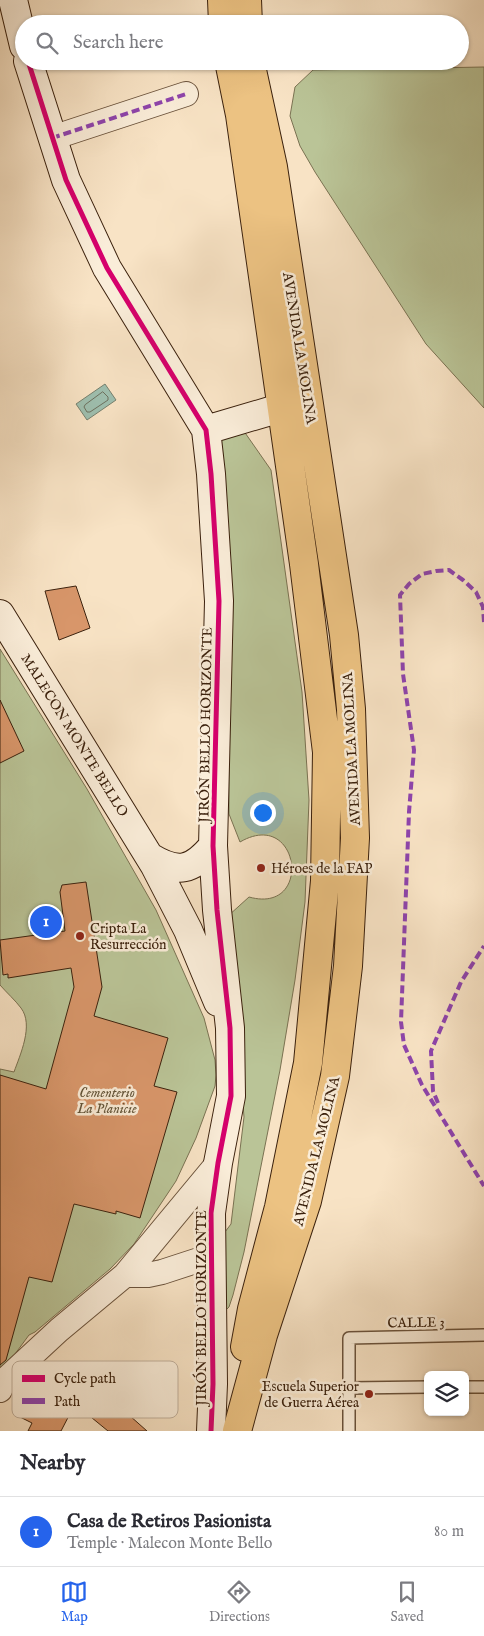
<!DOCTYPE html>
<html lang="en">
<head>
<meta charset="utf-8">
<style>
  body { margin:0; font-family:"IM FELL English",serif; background:#f2f2f3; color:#2b2b33 }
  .controls { position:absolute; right:15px; bottom:15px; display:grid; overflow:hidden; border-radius:8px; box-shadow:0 1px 4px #0004 }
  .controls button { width:45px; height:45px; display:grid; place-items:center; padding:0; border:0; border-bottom:1px solid #e1e1e2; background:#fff; color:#2b2b33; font:25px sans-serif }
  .you { position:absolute; left:262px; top:812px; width:18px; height:18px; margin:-12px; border:4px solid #fff; border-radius:50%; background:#1a73e8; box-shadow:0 0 0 8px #1a73e833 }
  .badge { display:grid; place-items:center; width:32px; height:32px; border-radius:50%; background:#2563eb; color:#fff; font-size:16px; font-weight:700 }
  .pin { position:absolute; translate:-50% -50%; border:2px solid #fff; box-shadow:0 1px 5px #0006 }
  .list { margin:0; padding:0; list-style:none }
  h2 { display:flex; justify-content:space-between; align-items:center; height:65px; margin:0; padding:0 20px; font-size:21px }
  h2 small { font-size:16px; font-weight:400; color:#7c7c81 }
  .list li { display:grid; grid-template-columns:32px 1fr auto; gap:15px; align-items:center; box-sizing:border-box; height:70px; padding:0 20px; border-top:1px solid #e1e1e2 }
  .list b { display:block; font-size:19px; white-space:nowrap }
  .list p { margin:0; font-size:16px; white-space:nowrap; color:#7c7c81 }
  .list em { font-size:16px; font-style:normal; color:#7c7c81 }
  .icon { flex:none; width:28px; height:28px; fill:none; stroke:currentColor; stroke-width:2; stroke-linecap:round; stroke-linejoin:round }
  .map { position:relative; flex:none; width:484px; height:1431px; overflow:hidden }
  .search { position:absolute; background:#fff; box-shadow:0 1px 4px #0004; left:15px; right:15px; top:15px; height:55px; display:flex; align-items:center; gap:12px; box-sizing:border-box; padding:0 18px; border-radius:28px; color:#7c7c81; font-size:19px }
  .sheet { height:135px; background:#fff }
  nav { display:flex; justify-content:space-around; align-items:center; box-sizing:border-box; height:70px; border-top:1px solid #e1e1e2; background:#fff; font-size:14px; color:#7c7c81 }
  nav a { display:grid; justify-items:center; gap:2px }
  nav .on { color:#2563eb }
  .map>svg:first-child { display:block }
  .green { fill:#bac497; stroke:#7a7252 }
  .water { fill:#9ebfaf; stroke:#76806e }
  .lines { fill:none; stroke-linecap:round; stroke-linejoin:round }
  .shore { stroke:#6c705e; stroke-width:1 }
  .building { fill:#d8966a; stroke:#3b210d }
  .lane-casing { stroke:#6a523b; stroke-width:14 }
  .street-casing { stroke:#6a523b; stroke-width:26 }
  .secondary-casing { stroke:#3b210d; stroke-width:30 }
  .primary-casing { stroke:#3b210d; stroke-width:30 }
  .lane { stroke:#faedd9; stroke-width:11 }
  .street { stroke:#faedd9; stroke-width:24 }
  .secondary { stroke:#faedd9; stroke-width:28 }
  .primary { stroke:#ecc282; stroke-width:28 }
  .quiet { stroke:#8e44ad; stroke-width:4; stroke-dasharray:8 4; stroke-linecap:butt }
  .cycleway-casing { stroke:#faedd9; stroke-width:8 }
  .cycleway { stroke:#d6006c; stroke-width:5 }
  .poi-dot { fill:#8f2418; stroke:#faedd9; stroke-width:2 }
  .labels { text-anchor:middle; stroke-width:5; stroke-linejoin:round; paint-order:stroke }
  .street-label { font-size:14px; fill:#3b210d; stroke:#faedd9 }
  .poi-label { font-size:14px; fill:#3b210d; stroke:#faedd9; text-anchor:start }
  .park-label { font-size:14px; font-style:italic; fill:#615236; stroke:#faedd9 }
  .key { fill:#faedd9; stroke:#c1b09c; stroke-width:1 }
  .key-label { font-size:14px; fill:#3b210d }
</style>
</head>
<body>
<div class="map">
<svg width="484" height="1431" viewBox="0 0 484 1431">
  <rect width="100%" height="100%" fill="#f8e3c5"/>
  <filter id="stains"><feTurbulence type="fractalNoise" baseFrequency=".004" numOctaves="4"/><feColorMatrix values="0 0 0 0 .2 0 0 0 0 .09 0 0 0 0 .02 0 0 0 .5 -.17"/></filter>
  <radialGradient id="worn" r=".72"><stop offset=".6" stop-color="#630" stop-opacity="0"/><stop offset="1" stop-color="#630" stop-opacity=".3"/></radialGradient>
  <!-- green -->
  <path class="green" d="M 484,67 L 484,408 L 426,344 L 315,172 L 300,146 L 290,116 L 295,87 L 313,70 Z
    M 241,427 L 271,470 L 302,692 L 309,800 L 305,902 L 295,980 L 280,1070 L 244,1252 L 233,1295 L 229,1307 L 223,1313 L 222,1236 L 231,1224 L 244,1117 L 228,916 L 249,897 C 314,915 300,807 240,842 L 229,814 L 228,601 L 221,445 L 222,433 Z
    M 0,649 L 87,789 L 156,910 L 204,1018 L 215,1060 L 216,1075 L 215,1086 L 196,1138 L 176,1181 L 134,1244 L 110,1269 L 35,1332 L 29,1335 L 15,1354 L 0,1368 L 0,1069 L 14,1072 C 20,1055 34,1025 21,1008 C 15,1000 7,993 0,985 Z"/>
  <!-- water -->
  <path class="water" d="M 105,384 L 116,400 L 87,420 L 76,404 Z"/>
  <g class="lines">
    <!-- shore -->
    <path class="shore" d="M 103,392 L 108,397 L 108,400 L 90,412 L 87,412 L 84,407 L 85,405 Z"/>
  </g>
  <!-- building -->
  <path class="building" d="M 76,586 L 90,628 L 59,640 L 45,591 Z
    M 0,700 L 24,751 L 0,763 Z
    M 86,882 L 102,987 L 94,1016 L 168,1038 L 154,1086 L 177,1092 L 140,1218 L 116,1211 L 116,1214 L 74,1204 L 52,1282 L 29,1277 L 6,1360 L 0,1365 L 0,1075 L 46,1089 L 74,987 L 71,968 L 8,978 L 8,974 L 3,975 L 0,940 L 65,931 L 60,892 L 62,885 Z
    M 71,1366 L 112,1400 L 147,1431 L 108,1431 L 75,1404 L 61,1431 L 28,1431 L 32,1423 L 20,1417 Z"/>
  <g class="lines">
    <!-- lane casing -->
    <g class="lane-casing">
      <path id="lane" d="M 465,1387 L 484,1387
        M 349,1388 L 428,1387
        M 349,1431 L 349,1338 L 484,1335"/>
    </g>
    <!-- street casing -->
    <g class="street-casing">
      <path id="street" d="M 52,138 L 186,94
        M 125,1275 L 148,1275 L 162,1272 L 211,1256
        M 0,1390 L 4,1381 L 59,1330 L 125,1275 L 218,1163"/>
    </g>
    <!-- secondary casing -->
    <g class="secondary-casing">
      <path id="secondary" d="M 13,0 L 24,46
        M 28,61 L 66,180 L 107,268 L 206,430 L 211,474 L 219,601 L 213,846 L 217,910 L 230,1028 L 231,1096 L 218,1163 L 211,1213 L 213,1384 L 211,1431
        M 206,430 L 277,409 L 306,406
        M 0,614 L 155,866 L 188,930 L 218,1002
        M 150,857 C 178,874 192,871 213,846"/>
    </g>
    <!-- primary casing -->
    <g class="primary-casing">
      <path id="primary" d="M 222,0 L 223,24
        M 247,0 L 248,24
        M 229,61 L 240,115 L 304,564 L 327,752 L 325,881 L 308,1063 L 279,1207 L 252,1309 L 245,1347
        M 237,1431 L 263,1335 L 307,1201 L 335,1076 L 348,966 L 355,838 L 351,709 L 344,635 L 273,167 L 250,61"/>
    </g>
    <!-- lane -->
    <use href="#lane" class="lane"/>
    <!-- street -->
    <use href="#street" class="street"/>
    <!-- secondary -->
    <use href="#secondary" class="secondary"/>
    <!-- primary -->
    <use href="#primary" class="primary"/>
    <!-- quiet -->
    <path class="quiet" d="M 52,138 L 186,94
      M 484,622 L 483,607 L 476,592 L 463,580 L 449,570 L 436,571 L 422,574 L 409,584 L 400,595 L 403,674 L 414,750 L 409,812 L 401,1022 L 404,1045 L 422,1085 L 484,1186
      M 438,1103 L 433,1091 L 431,1051 L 461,982 L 484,946"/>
    <!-- cycleway casing -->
    <g class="cycleway-casing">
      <path id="cycleway" d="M 28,61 L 66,180 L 107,268 L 206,430 L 211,474 L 219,601 L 213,846 L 217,910 L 230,1028 L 231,1096 L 218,1163 L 211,1213 L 213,1384 L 211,1431"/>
    </g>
    <!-- cycleway -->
    <use href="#cycleway" class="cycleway"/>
  </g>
  <!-- markers -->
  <g class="poi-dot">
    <circle cx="261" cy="868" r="5"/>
    <circle cx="80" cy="936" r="5"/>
    <circle cx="369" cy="1394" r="5"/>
  </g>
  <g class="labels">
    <!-- street labels -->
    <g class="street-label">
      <text transform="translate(300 348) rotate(81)" y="5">AVENIDA LA MOLINA</text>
      <text transform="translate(205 725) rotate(-89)" y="5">JIRÓN BELLO HORIZONTE</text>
      <text transform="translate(75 735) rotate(58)" y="5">MALECON MONTE BELLO</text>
      <text transform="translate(351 749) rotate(-93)" y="5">AVENIDA LA MOLINA</text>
      <text transform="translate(316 1151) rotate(-76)" y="5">AVENIDA LA MOLINA</text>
      <text transform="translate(201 1308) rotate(-90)" y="5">JIRÓN BELLO HORIZONTE</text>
      <text transform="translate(416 1322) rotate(-1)" y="5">CALLE 3</text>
    </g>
    <!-- poi labels -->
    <g class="poi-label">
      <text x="271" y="873">Héroes de la FAP</text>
      <text x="90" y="933">Cripta La<tspan x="90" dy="16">Resurrección</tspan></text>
      <text x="359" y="1391" text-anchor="end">Escuela Superior<tspan x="359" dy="16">de Guerra Aérea</tspan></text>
    </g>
    <!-- park labels -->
    <g class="park-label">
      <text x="107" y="1097">Cementerio<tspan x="107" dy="16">La Planicie</tspan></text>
    </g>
  </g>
  <!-- legend -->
  <rect x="12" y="1361" width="166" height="57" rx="8" class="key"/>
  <rect x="22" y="1375" width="23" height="7" fill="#d6006c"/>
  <rect x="22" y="1398" width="23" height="6" fill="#8e44ad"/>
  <g class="key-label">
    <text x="54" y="1383">Cycle path</text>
    <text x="54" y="1406">Path</text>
  </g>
  <rect width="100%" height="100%" filter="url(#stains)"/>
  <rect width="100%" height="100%" fill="url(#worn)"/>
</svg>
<div class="controls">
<button><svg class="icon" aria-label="layers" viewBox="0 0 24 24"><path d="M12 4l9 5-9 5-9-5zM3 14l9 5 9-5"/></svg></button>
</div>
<div class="you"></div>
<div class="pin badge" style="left:46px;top:922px">1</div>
<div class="search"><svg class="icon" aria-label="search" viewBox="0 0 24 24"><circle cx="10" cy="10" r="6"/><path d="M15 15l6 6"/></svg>Search here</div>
</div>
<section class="sheet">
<h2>Nearby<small></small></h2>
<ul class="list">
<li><span class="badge">1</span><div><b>Casa de Retiros Pasionista</b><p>Temple · Malecon Monte Bello</p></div><em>80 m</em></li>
</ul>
</section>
<nav>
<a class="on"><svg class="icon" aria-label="map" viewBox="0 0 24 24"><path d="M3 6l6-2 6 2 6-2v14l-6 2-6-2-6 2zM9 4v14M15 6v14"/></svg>Map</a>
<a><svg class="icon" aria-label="directions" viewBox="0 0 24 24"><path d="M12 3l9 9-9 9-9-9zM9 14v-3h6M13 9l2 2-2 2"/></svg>Directions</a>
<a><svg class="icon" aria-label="saved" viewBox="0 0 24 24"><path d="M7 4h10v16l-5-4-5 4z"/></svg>Saved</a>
</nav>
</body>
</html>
